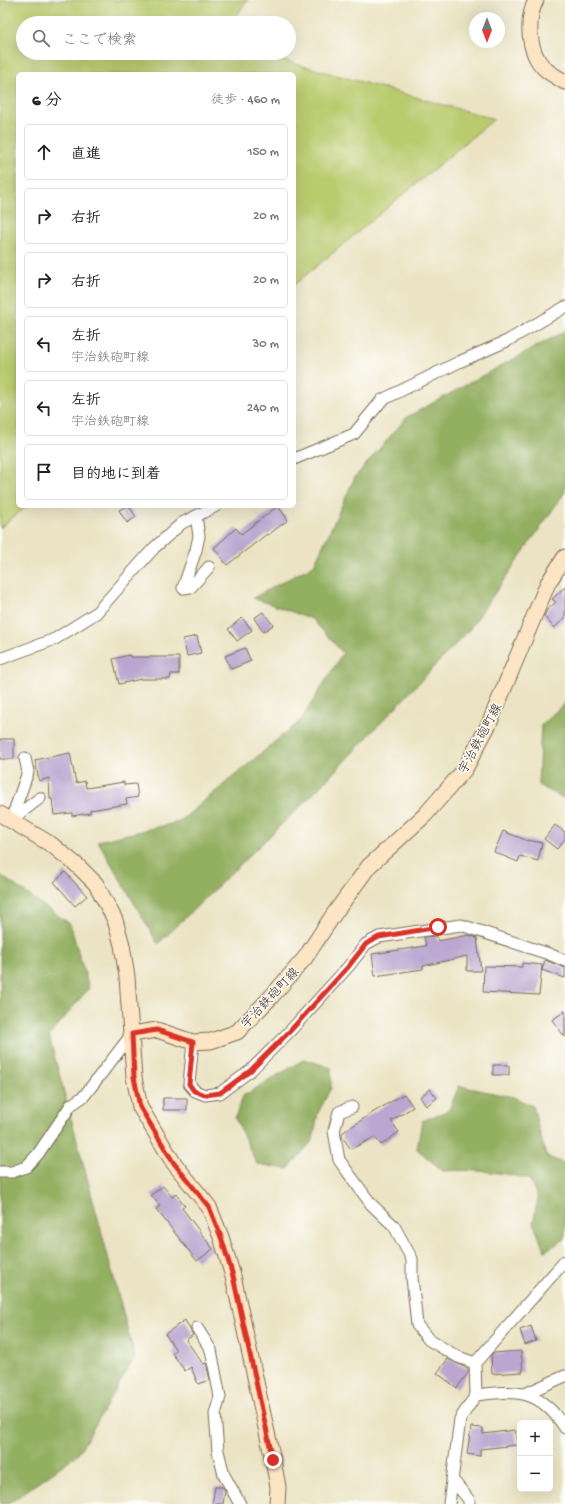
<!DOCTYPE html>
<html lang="ja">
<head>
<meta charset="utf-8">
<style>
  body { margin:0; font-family:"Gochi Hand","Klee One",sans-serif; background:#f2f2f2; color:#202124 }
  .controls { position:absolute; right:12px; bottom:12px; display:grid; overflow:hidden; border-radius:6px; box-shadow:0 4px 16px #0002 }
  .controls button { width:36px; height:36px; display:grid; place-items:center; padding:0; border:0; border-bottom:1px solid #e0e0e0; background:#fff; color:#202124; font:20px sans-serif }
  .compass { position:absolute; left:469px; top:12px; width:36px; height:36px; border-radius:50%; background:#fff; box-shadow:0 4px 16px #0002; rotate:180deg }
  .stop { position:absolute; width:12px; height:12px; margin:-9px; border:3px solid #d93025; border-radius:50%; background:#fff }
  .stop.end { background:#d93025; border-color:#fff; box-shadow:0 1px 4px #0008 }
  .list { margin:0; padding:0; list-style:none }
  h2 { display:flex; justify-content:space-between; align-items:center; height:52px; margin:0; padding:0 16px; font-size:17px }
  h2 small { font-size:13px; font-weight:400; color:#757577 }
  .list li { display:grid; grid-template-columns:26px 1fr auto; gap:12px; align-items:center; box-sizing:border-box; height:56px; margin:0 8px 8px; padding:0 8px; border:1px solid #e0e0e0; border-radius:6px }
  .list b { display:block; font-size:15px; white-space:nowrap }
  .list p { margin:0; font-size:13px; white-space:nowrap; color:#757577 }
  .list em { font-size:13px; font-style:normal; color:#757577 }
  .icon { flex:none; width:22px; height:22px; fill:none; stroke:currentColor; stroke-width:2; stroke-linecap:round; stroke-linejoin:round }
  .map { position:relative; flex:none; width:565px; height:1504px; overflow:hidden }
  .search { position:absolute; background:#fff; box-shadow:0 4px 16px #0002; left:16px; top:16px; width:280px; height:44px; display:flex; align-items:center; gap:10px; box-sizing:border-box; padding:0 14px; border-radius:22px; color:#757577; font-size:15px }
  .panel { position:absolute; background:#fff; box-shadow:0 4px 16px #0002; left:16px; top:72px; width:280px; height:436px; border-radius:6px }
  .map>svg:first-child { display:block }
  .green { fill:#bacb6e; stroke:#7a7a46 }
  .forest { fill:#93af61; stroke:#676c40 }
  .building { fill:#baa6d0 }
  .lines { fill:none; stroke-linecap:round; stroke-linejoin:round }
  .street-casing { stroke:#796b58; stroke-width:13 }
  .secondary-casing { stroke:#796b58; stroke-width:17 }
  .street { stroke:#fff; stroke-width:11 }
  .secondary { stroke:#fce5c4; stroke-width:15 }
  .route { stroke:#d93025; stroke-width:5 }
  .labels { text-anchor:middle; stroke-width:3; stroke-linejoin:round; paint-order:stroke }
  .street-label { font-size:13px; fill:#3b2a1e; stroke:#fdfcf7 }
</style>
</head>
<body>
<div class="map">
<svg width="565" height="1504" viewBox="0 0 565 1504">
  <rect width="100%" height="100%" fill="#fdfcf7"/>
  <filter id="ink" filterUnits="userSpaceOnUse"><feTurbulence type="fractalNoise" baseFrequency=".025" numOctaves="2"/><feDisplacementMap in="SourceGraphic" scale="8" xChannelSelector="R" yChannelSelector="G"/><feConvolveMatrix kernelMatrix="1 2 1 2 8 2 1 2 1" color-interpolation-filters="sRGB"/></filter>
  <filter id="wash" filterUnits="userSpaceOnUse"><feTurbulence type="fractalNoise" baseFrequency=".012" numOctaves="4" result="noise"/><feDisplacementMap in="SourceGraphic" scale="16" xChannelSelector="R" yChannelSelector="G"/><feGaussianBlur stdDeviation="0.9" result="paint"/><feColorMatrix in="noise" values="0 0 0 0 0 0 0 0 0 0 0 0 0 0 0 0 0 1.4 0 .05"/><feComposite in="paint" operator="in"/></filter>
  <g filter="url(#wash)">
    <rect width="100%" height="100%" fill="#ebe3c3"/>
    <!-- green -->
    <path class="green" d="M 0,0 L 248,0 L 230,23 L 23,23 L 23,53 L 257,53 L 494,119 L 294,285 L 294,74 L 18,74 L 18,506 L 27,506 L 0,528 Z"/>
    <!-- forest -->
    <path class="forest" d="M 565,331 L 565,492 L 469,630 L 315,792 L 158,944 L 98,841 L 179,822 L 301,720 L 343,653 L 312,619 L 253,598 L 314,565 L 355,477 L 407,417 Z
      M 565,703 L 565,799 L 538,785 L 541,725 Z
      M 0,875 L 70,924 L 89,988 L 49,1036 L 135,1357 L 78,1454 L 8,1504 L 0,1504 Z
      M 305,1059 L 331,1068 L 331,1088 L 318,1113 L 313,1140 L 288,1169 L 257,1164 L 235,1118 L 243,1096 Z
      M 459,1086 L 513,1097 L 533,1106 L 546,1156 L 565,1164 L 565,1239 L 545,1251 L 533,1223 L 538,1198 L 529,1179 C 501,1172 472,1169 443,1171 L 417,1149 L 422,1121 L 449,1110 Z"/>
    <g id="blocks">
      <!-- building -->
      <path class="building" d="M 127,506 L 129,506 L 136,517 L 127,523 L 119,510 Z
        M 278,506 L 288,520 L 268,535 L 267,534 L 227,565 L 214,548 L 236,528 L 241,534 Z
        M 565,587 L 565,618 L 554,628 L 544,616 L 547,610 L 556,602 L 552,599 Z
        M 263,612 L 273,625 L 263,632 L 254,618 Z
        M 242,618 L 252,630 L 237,641 L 228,629 Z
        M 197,636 L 201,653 L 187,656 L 183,639 Z
        M 245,648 L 251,661 L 231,669 L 225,656 Z
        M 129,655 L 130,657 L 179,657 L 179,674 L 171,674 L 170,679 L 141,679 L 119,684 L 113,659 Z
        M 0,739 L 14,739 L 14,759 L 0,759 Z
        M 70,753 L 76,783 L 85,781 L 86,788 L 124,782 L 124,785 L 136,784 L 138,797 L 126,799 L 127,804 L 90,810 L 90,813 L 72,816 L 72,813 L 54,815 L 52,799 L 50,799 L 49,778 L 39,781 L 35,760 Z
        M 555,825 L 565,832 L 565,839 L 557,849 L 544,839 Z
        M 503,831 L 528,841 L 528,840 L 542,843 L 538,861 L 520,856 L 518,862 L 494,852 Z
        M 65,872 L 87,896 L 75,906 L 54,882 Z
        M 469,935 L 477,938 L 481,971 L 467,971 L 467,956 L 423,966 L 423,969 L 375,976 L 372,954 L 426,946 L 424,937 L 437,936 L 438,941 Z
        M 545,960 L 565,968 L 565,978 L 542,970 Z
        M 522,963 L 542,965 L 539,995 L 483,992 L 484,966 L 522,967 Z
        M 565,1011 L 565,1037 L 552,1020 Z
        M 493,1065 L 509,1065 L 509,1075 L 493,1075 Z
        M 430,1089 L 437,1098 L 426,1106 L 420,1097 Z
        M 404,1094 L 413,1107 L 391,1121 L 399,1132 L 381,1145 L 375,1137 L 351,1149 L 342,1137 L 342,1133 L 372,1113 Z
        M 163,1098 L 187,1098 L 187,1110 L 163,1110 Z
        M 163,1186 L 172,1197 L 176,1194 L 185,1206 L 182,1208 L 213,1249 L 197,1261 L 156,1209 L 160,1206 L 151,1195 Z
        M 185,1320 L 193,1335 L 186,1340 L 203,1364 L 206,1363 L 210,1380 L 198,1384 L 191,1367 L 185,1371 L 172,1353 L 176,1350 L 165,1334 Z
        M 531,1326 L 536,1341 L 525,1345 L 520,1330 Z
        M 521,1351 L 523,1372 L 492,1374 L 491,1355 L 493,1353 Z
        M 448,1359 L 468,1369 L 468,1373 L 457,1388 L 437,1373 Z
        M 471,1427 L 483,1428 L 483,1434 L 515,1430 L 517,1445 L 480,1449 L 480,1456 L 467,1454 Z
        M 215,1487 L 223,1487 L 225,1491 L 223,1504 L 212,1504 Z"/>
    </g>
  </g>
  <g filter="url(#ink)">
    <use href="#blocks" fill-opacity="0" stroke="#796b58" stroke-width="1"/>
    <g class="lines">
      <!-- street casing -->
      <g class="street-casing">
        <path id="street" d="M 294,459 L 354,434 L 382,400 L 459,362 L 507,341 L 565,307
          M 196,516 L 199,536 L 196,550 L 183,588 L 191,587 L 209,567
          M 0,659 L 55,639 L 96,613 L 154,548 L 182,523 L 216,506
          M 11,820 L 28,772 L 25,758
          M 11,820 L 40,798
          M 193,1042 L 189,1084 L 195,1091 L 205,1095 L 220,1093 L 250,1071 L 290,1031 L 348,967 L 366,944 L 379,937 L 461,925 L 549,954 L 565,961
          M 352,1107 L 339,1112 L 334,1131 L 339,1160 L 371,1204 L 394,1226 L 412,1259 L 412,1277 L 417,1325 L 429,1340 L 458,1357 L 475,1363 L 476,1395
          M 0,1172 L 12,1172 L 26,1167 L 38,1154 L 71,1105 L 84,1096 L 132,1034
          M 197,1328 L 211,1350 L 220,1397 L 215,1414 L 218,1451 L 224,1475 L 240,1504
          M 475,1363 L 565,1261
          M 527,1393 L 565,1376
          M 452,1479 L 469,1500 L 469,1504
          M 449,1504 L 460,1419 L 476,1395 C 518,1390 540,1389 565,1428"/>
      </g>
      <!-- secondary casing -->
      <g class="secondary-casing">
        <path id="secondary" d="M 536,0 C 526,20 528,52 544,68 C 549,73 558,78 565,82
          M 0,814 L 52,845 L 79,867 L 96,884 L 115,920 L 122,945 L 127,977 L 134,1077 L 140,1107 L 173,1162 L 209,1207 L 221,1237 L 233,1276 L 273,1460 L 278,1487 L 277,1504
          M 132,1034 L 157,1030 L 193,1042 L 211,1041 L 237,1032 L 271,997 L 305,958 L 334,914 L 369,866 L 425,815 L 465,769 L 489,724 L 548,583 L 565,557"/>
      </g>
      <!-- street -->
      <use href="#street" class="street"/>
      <!-- secondary -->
      <use href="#secondary" class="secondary"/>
    </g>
  </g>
  <g class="lines" filter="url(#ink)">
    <!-- route -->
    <path class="route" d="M 273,1460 L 233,1276 L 221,1237 L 209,1207 L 173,1162 L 140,1107 L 134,1077 L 132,1034 L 157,1030 L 193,1042 L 189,1084 L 194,1091 L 205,1095 L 220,1093 L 250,1071 L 290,1031 L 348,967 L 366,944 L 379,937 L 438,927"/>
  </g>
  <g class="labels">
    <!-- street labels -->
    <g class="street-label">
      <text transform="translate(479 738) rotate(-62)" y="5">宇治鉄砲町線</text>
      <text transform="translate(269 997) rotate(-47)" y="5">宇治鉄砲町線</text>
    </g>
  </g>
</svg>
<div class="controls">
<button>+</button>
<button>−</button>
</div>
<svg class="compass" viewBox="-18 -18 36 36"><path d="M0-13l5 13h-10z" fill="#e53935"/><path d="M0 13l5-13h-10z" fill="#757577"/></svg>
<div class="stop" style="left:438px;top:927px"></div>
<div class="stop end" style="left:273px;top:1460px"></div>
<div class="search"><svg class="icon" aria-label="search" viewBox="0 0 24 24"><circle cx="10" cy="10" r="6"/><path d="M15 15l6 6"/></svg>ここで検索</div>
<section class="panel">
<h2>6 分<small>徒歩 · 460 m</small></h2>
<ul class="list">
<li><svg class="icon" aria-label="ahead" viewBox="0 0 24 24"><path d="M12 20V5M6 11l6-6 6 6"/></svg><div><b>直進</b></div><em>150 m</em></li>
<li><svg class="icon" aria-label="right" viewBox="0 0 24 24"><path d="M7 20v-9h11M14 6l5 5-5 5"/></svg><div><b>右折</b></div><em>20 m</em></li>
<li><svg class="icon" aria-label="right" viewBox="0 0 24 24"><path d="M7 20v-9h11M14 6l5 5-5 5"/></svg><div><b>右折</b></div><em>20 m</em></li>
<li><svg class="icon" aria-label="left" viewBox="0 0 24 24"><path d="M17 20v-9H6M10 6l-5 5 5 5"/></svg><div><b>左折</b><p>宇治鉄砲町線</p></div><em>30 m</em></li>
<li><svg class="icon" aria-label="left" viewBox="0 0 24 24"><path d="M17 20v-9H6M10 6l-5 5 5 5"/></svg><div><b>左折</b><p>宇治鉄砲町線</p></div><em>240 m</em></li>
<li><svg class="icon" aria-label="arrive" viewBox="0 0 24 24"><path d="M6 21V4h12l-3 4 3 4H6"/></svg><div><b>目的地に到着</b></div></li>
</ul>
</section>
</div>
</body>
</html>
